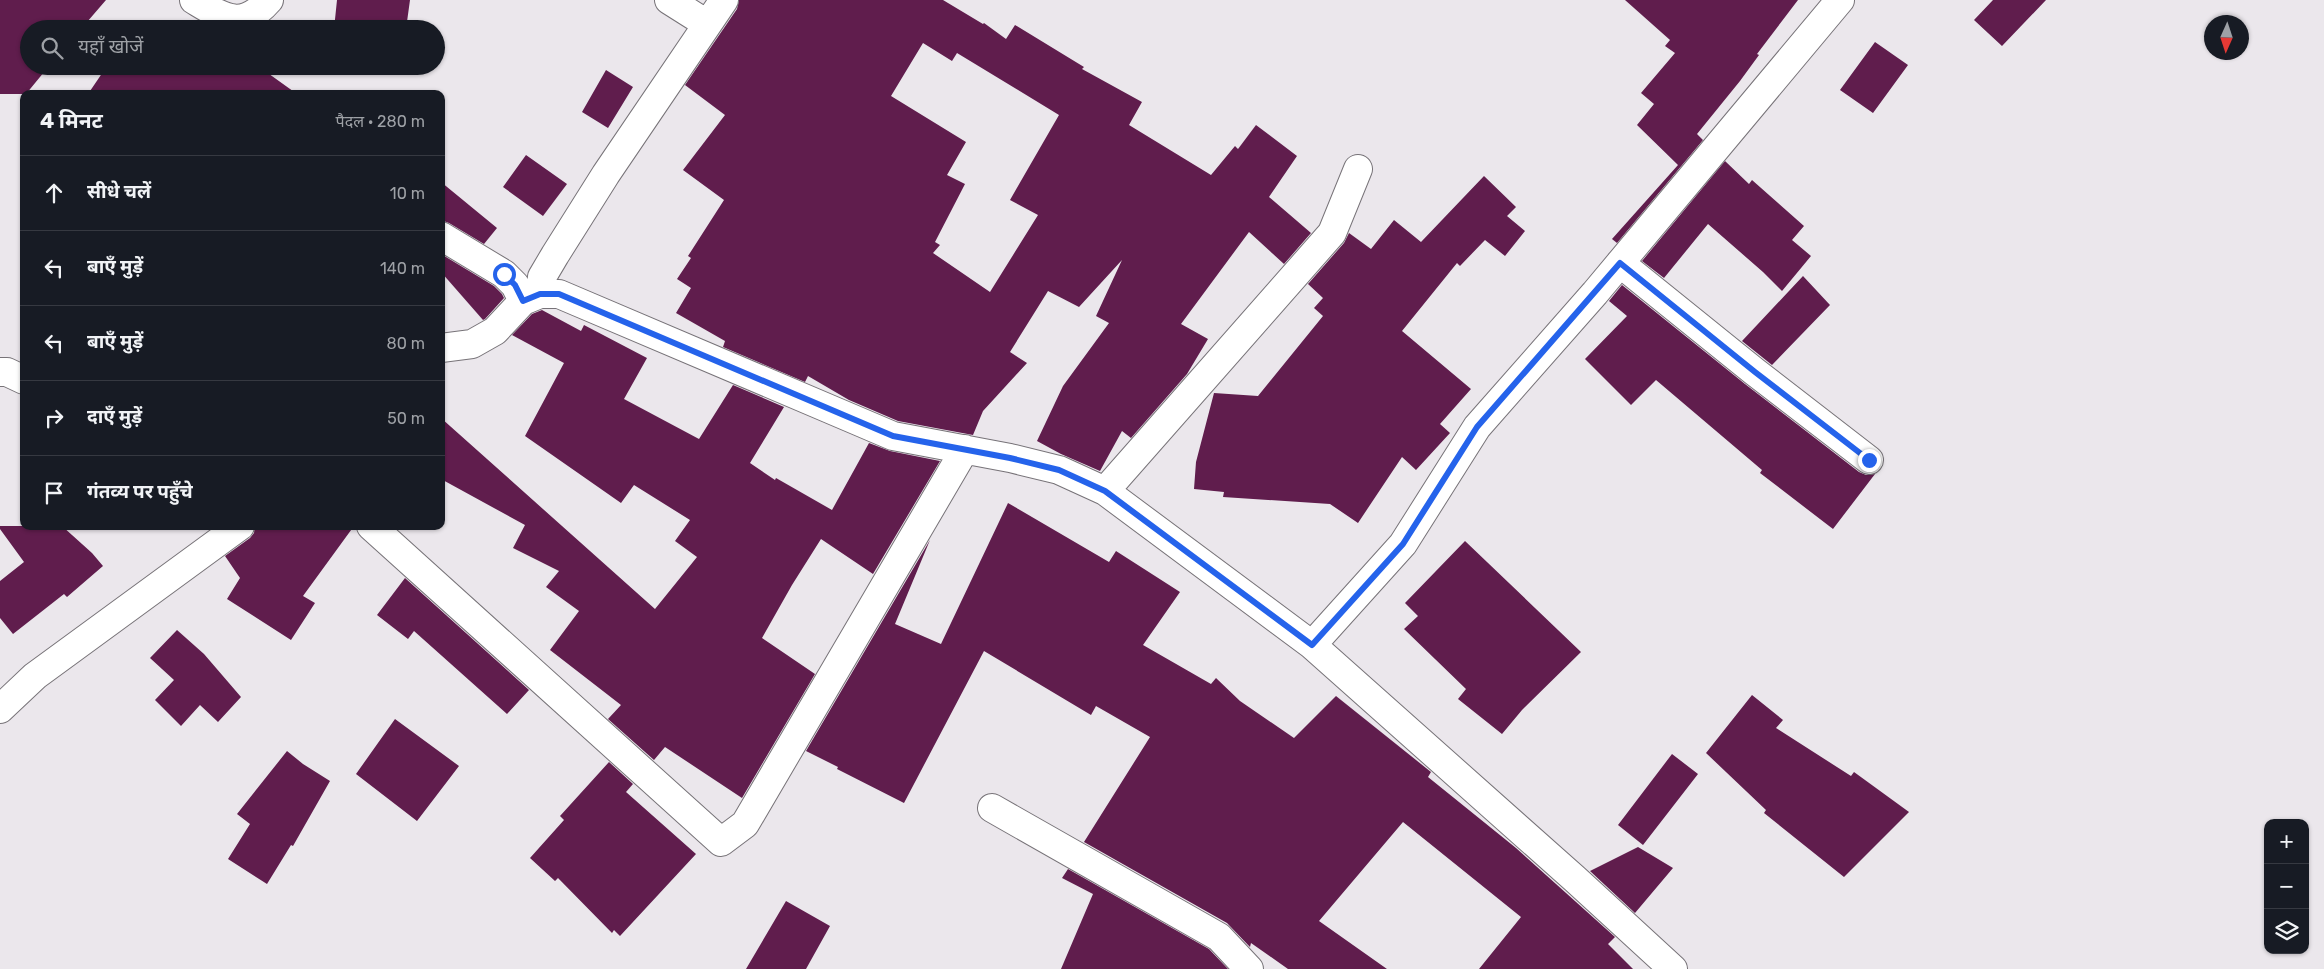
<!DOCTYPE html>
<html lang="hi">
<head>
<meta charset="utf-8">
<style>
  body { margin:0; font-family:Rubik,"Noto Sans Devanagari",sans-serif; background:#20242c; color:#f1f3f6 }
  .controls { position:absolute; right:15px; bottom:15px; display:grid; overflow:hidden; border-radius:10px; box-shadow:0 1px 4px #0004 }
  .controls button { width:45px; height:45px; display:grid; place-items:center; padding:0; border:0; border-bottom:1px solid #363941; background:#171b24; color:#f1f3f6; font:25px sans-serif }
  .compass { position:absolute; left:2204px; top:15px; width:45px; height:45px; border-radius:50%; background:#171b24; box-shadow:0 1px 4px #0004; rotate:183deg }
  .stop { position:absolute; width:15px; height:15px; margin:-11px; border:4px solid #2563eb; border-radius:50%; background:#fff }
  .stop.end { background:#2563eb; border-color:#fff; box-shadow:0 1px 5px #0008 }
  .list { margin:0; padding:0; list-style:none }
  h2 { display:flex; justify-content:space-between; align-items:center; height:65px; margin:0; padding:0 20px; font-size:21px }
  h2 small { font-size:16px; font-weight:400; color:#9ea1a6 }
  .list li { display:grid; grid-template-columns:32px 1fr auto; gap:15px; align-items:center; box-sizing:border-box; height:75px; padding:0 20px; border-top:1px solid #363941 }
  .list b { display:block; font-size:19px; white-space:nowrap }
  .list em { font-size:16px; font-style:normal; color:#9ea1a6 }
  .icon { flex:none; width:28px; height:28px; fill:none; stroke:currentColor; stroke-width:2; stroke-linecap:round; stroke-linejoin:round }
  .map { position:relative; flex:none; width:2324px; height:969px; overflow:hidden }
  .search { position:absolute; background:#171b24; box-shadow:0 1px 4px #0004; left:20px; top:20px; width:425px; height:55px; display:flex; align-items:center; gap:12px; box-sizing:border-box; padding:0 18px; border-radius:28px; color:#9ea1a6; font-size:19px }
  .panel { position:absolute; background:#171b24; box-shadow:0 1px 4px #0004; left:20px; top:90px; width:425px; height:440px; border-radius:10px }
  .map>svg:first-child { display:block }
  .building { fill:#601d4d; fill-rule:evenodd }
  .lines { fill:none; stroke-linecap:round; stroke-linejoin:round }
  .minor-casing { stroke:#777378; stroke-width:30 }
  .minor { stroke:#fff; stroke-width:28 }
  .route { stroke:#2563eb; stroke-width:6 }
</style>
</head>
<body>
<div class="map">
<svg width="2324" height="969" viewBox="0 0 2324 969">
  <rect width="100%" height="100%" fill="#ebe7ec"/>
  <!-- building -->
  <path class="building" d="M 0,0 L 106,0 L 81,29 L 29,29 L 29,66 L 49,66 L 26,94 L 0,94 Z
    M 337,0 L 410,0 L 406,29 L 334,29 Z
    M 739,0 L 943,0 L 983,24 L 984,23 L 1006,39 L 1015,25 L 1084,67 L 1082,69 L 1142,102 L 1129,125 L 1211,175 L 1235,146 L 1238,149 L 1256,125 L 1297,156 L 1269,197 L 1311,233 L 1284,264 L 1249,232 L 1181,324 L 1208,339 L 1187,374 L 1131,438 L 1122,431 L 1100,471 L 1061,454 L 1037,441 L 1063,386 L 1109,323 L 1096,316 L 1122,260 L 1079,307 L 1048,291 L 1010,352 L 1027,363 L 983,411 L 973,435 L 898,421 L 849,400 L 808,376 L 805,382 L 723,347 L 725,341 L 676,313 L 691,288 L 677,279 L 691,258 L 688,256 L 724,200 L 683,170 L 725,115 L 685,85 L 737,9 ZM 923,43 L 952,61 L 957,53 L 1059,115 L 1010,200 L 1038,215 L 990,292 L 933,253 L 940,245 L 935,242 L 965,184 L 947,175 L 966,142 L 891,96 Z
    M 1625,0 L 1798,0 L 1757,54 L 1759,55 L 1740,81 L 1697,134 L 1703,140 L 1617,243 L 1612,239 L 1678,165 L 1637,125 L 1654,104 L 1641,93 L 1675,53 L 1665,46 L 1670,40 Z
    M 1993,0 L 2046,0 L 2002,46 L 1974,20 Z
    M 1875,42 L 1908,65 L 1873,113 L 1840,90 Z
    M 107,66 L 192,66 L 198,71 L 201,66 L 258,66 L 297,94 L 88,94 Z
    M 337,66 L 402,66 L 401,74 Z
    M 606,70 L 633,87 L 608,128 L 582,112 Z
    M 526,155 L 567,184 L 543,216 L 503,187 Z
    M 1725,161 L 1749,184 L 1752,180 L 1804,226 L 1792,240 L 1811,256 L 1782,291 L 1763,272 L 1708,224 L 1664,278 L 1642,261 Z
    M 1484,176 L 1516,207 L 1507,216 L 1525,231 L 1505,256 L 1485,240 L 1460,266 L 1457,263 L 1402,331 L 1471,389 L 1440,424 L 1450,433 L 1416,470 L 1402,457 L 1358,523 L 1330,504 L 1223,497 L 1224,492 L 1194,489 L 1196,462 L 1214,393 L 1258,396 L 1323,316 L 1314,308 L 1323,298 L 1308,284 L 1344,243 L 1349,233 L 1371,249 L 1394,220 L 1421,242 Z
    M 441,182 L 497,228 L 484,244 L 449,223 L 441,220 Z
    M 441,254 L 494,286 L 502,294 L 504,298 L 485,319 L 483,320 L 441,272 Z
    M 1803,276 L 1830,305 L 1772,365 L 1742,341 Z
    M 1622,285 L 1745,384 L 1859,472 L 1866,475 L 1875,474 L 1833,529 L 1760,473 L 1762,470 L 1656,380 L 1631,405 L 1585,359 L 1627,316 L 1609,301 Z
    M 542,310 L 581,331 L 584,325 L 647,358 L 624,399 L 699,439 L 733,385 L 784,407 L 750,463 L 775,480 L 776,478 L 832,510 L 869,443 L 890,451 L 940,461 L 873,574 L 821,539 L 792,585 L 762,638 L 815,674 L 742,798 L 665,747 L 654,760 L 608,719 L 621,705 L 550,650 L 579,611 L 546,587 L 559,571 L 513,548 L 525,525 L 441,479 L 441,418 L 655,609 L 697,557 L 675,541 L 690,520 L 634,485 L 621,503 L 525,436 L 564,363 L 512,335 L 532,314 Z
    M 1008,503 L 1109,562 L 1116,551 L 1180,592 L 1143,645 L 1211,684 L 1216,678 L 1240,701 L 1294,738 L 1336,696 L 1431,772 L 1428,777 L 1516,848 L 1615,937 L 1608,944 L 1633,969 L 1479,969 L 1521,917 L 1403,822 L 1319,921 L 1387,969 L 1288,969 L 1251,943 L 1250,947 L 1227,923 L 1084,842 L 1150,737 L 1096,706 L 1091,715 L 984,651 L 904,803 L 837,769 L 838,767 L 806,751 L 930,540 L 895,624 L 941,644 Z
    M 0,526 L 62,526 L 92,553 L 103,566 L 67,597 L 64,594 L 13,634 L 0,618 L 0,581 L 24,562 L 0,529 Z
    M 255,526 L 354,526 L 303,596 L 315,603 L 291,640 L 227,599 L 240,578 L 225,556 L 250,538 L 254,533 Z
    M 1465,541 L 1581,652 L 1522,710 L 1502,734 L 1458,699 L 1466,689 L 1404,629 L 1418,616 L 1405,603 Z
    M 405,578 L 529,690 L 507,714 L 414,631 L 408,639 L 377,615 Z
    M 177,630 L 204,654 L 241,697 L 218,722 L 200,705 L 181,726 L 155,700 L 174,680 L 150,658 Z
    M 1752,695 L 1783,720 L 1776,728 L 1851,776 L 1854,772 L 1909,812 L 1844,877 L 1764,813 L 1766,810 L 1706,753 Z
    M 395,719 L 459,766 L 417,821 L 356,774 Z
    M 287,751 L 303,764 L 330,781 L 293,846 L 291,845 L 267,884 L 228,859 L 250,824 L 237,814 Z
    M 1672,754 L 1698,774 L 1643,845 L 1618,825 Z
    M 609,762 L 633,784 L 626,792 L 696,854 L 620,936 L 614,930 L 612,933 L 558,878 L 555,881 L 530,858 L 564,820 L 560,816 Z
    M 1638,847 L 1673,868 L 1635,913 L 1590,871 Z
    M 1068,869 L 1209,949 L 1228,969 L 1061,969 L 1093,894 L 1062,878 Z
    M 786,901 L 830,926 L 806,969 L 746,969 Z"/>
  <g class="lines">
    <!-- minor casing -->
    <g class="minor-casing">
      <path id="minor" d="M 194,0 C 224,18 242,31 269,0
        M 669,0 L 707,24
        M 441,236 L 504,274 L 515,285 L 523,301
        M 1620,263 L 1755,372 L 1869,460
        M 540,294 L 542,277 L 555,255 L 606,174 L 724,0
        M 441,348 L 472,344 L 495,331 L 523,301 L 540,294 L 559,294 L 893,436 L 1010,458 L 1059,470 L 1105,491 L 1312,645 L 1575,879 L 1673,969
        M 0,372 L 7,372 L 24,380
        M 1105,491 L 1332,233 L 1358,169
        M 371,526 L 721,842 L 745,824 L 965,449
        M 1312,645 L 1403,544 L 1477,427 L 1595,293 L 1840,0
        M 0,709 L 35,676 L 240,526
        M 992,808 L 1219,937 L 1249,969"/>
    </g>
    <!-- minor -->
    <use href="#minor" class="minor"/>
  </g>
  <g class="lines">
    <!-- route -->
    <path class="route" d="M 504,274 L 515,285 L 523,301 L 540,294 L 559,294 L 893,436 L 1010,458 L 1059,470 L 1105,491 L 1312,645 L 1403,544 L 1477,427 L 1620,263 L 1755,372 L 1869,460"/>
  </g>
</svg>
<div class="controls">
<button>+</button>
<button>−</button>
<button><svg class="icon" aria-label="layers" viewBox="0 0 24 24"><path d="M12 4l9 5-9 5-9-5zM3 14l9 5 9-5"/></svg></button>
</div>
<svg class="compass" viewBox="-18 -18 36 36"><path d="M0-13l5 13h-10z" fill="#e53935"/><path d="M0 13l5-13h-10z" fill="#9ea1a6"/></svg>
<div class="stop" style="left:504px;top:274px"></div>
<div class="stop end" style="left:1869px;top:460px"></div>
<div class="search"><svg class="icon" aria-label="search" viewBox="0 0 24 24"><circle cx="10" cy="10" r="6"/><path d="M15 15l6 6"/></svg>यहाँ खोजें</div>
<section class="panel">
<h2>4 मिनट<small>पैदल · 280 m</small></h2>
<ul class="list">
<li><svg class="icon" aria-label="ahead" viewBox="0 0 24 24"><path d="M12 20V5M6 11l6-6 6 6"/></svg><div><b>सीधे चलें</b></div><em>10 m</em></li>
<li><svg class="icon" aria-label="left" viewBox="0 0 24 24"><path d="M17 20v-9H6M10 6l-5 5 5 5"/></svg><div><b>बाएँ मुड़ें</b></div><em>140 m</em></li>
<li><svg class="icon" aria-label="left" viewBox="0 0 24 24"><path d="M17 20v-9H6M10 6l-5 5 5 5"/></svg><div><b>बाएँ मुड़ें</b></div><em>80 m</em></li>
<li><svg class="icon" aria-label="right" viewBox="0 0 24 24"><path d="M7 20v-9h11M14 6l5 5-5 5"/></svg><div><b>दाएँ मुड़ें</b></div><em>50 m</em></li>
<li><svg class="icon" aria-label="arrive" viewBox="0 0 24 24"><path d="M6 21V4h12l-3 4 3 4H6"/></svg><div><b>गंतव्य पर पहुँचे</b></div></li>
</ul>
</section>
</div>
</body>
</html>
